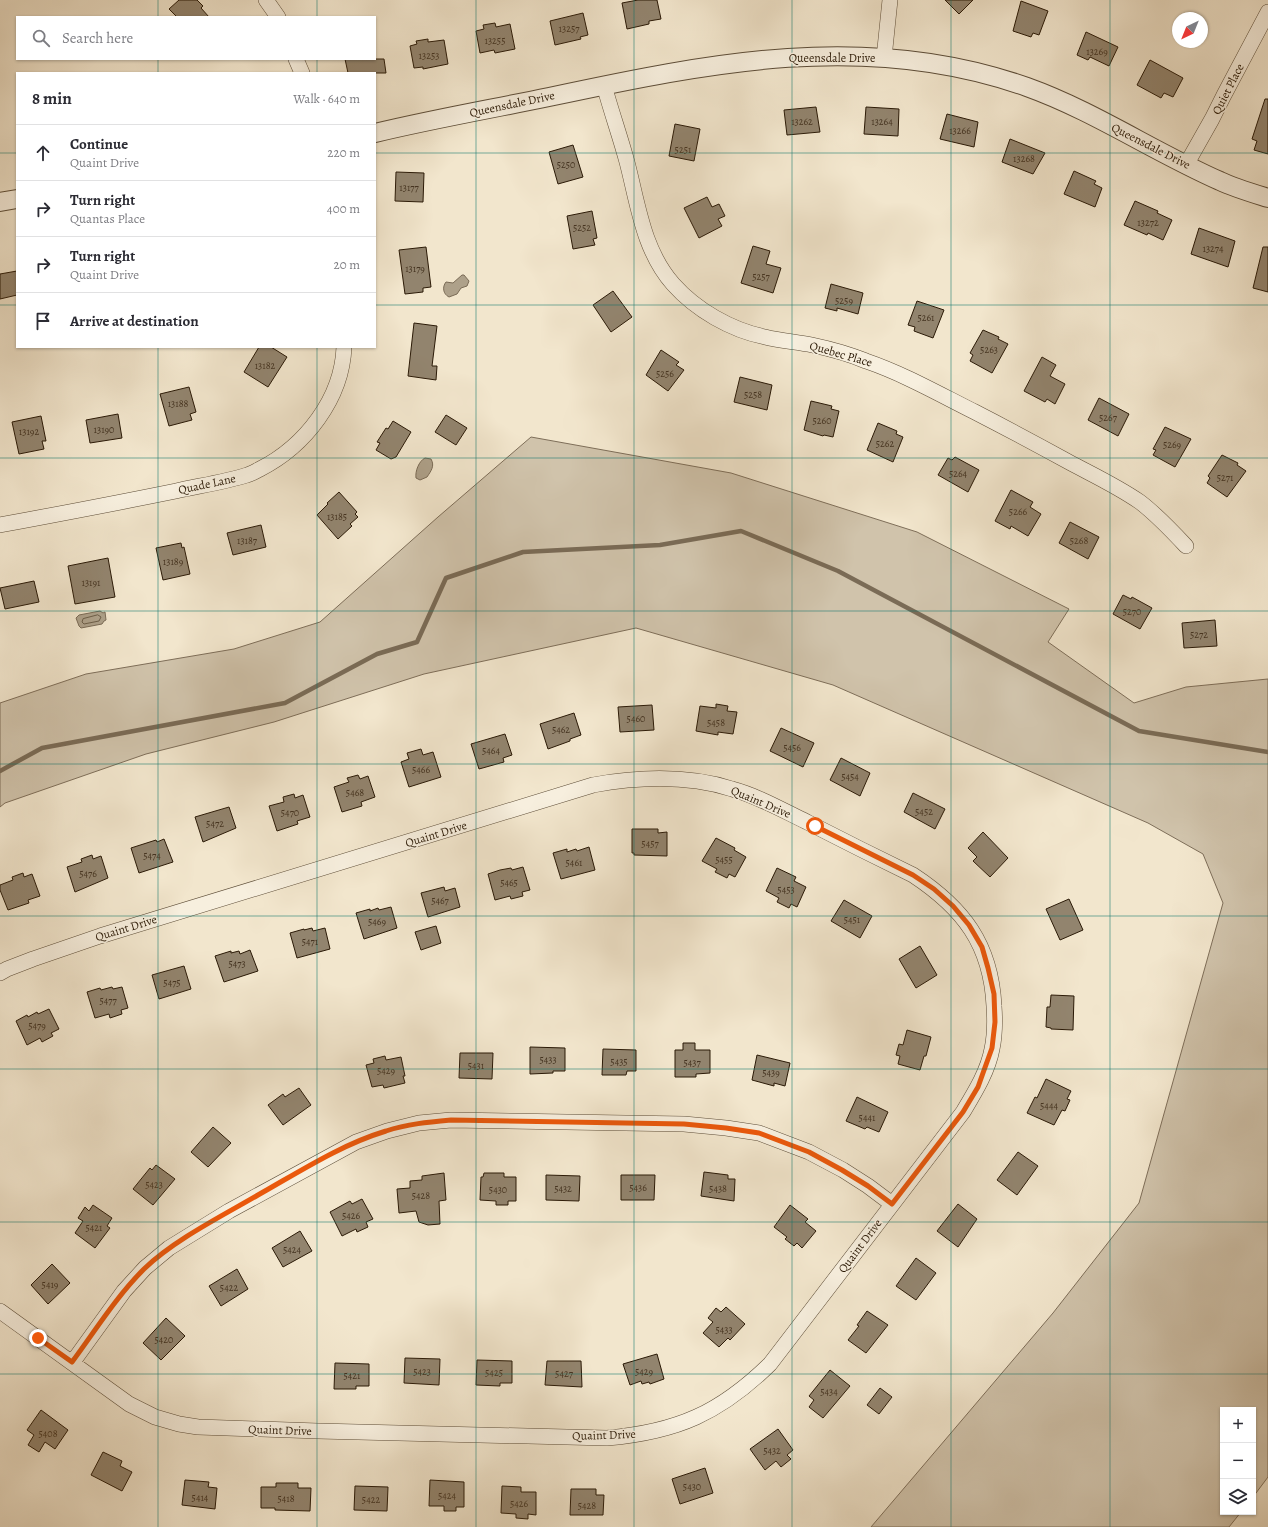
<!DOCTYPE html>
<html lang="en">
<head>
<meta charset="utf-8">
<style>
  body { margin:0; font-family:Alegreya,serif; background:#f2f2f3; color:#2b2b33 }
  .controls { position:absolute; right:12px; bottom:12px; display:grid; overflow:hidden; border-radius:0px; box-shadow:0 1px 3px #0004 }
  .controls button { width:36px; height:36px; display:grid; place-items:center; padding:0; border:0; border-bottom:1px solid #e1e1e2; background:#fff; color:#2b2b33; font:20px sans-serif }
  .compass { position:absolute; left:1172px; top:12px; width:36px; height:36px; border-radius:50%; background:#fff; box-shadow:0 1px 3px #0004; rotate:223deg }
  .stop { position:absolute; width:12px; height:12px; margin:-9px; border:3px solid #ea580c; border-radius:50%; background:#fff }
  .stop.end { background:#ea580c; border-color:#fff; box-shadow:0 1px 4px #0008 }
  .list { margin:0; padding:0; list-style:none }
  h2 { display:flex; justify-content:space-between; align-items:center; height:52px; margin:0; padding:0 16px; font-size:17px }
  h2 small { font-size:13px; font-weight:400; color:#7c7c81 }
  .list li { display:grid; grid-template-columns:26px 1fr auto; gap:12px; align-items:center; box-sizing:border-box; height:56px; padding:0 16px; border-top:1px solid #e1e1e2 }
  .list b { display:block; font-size:15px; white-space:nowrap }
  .list p { margin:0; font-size:13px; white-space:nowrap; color:#7c7c81 }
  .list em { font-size:13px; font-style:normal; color:#7c7c81 }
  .icon { flex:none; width:22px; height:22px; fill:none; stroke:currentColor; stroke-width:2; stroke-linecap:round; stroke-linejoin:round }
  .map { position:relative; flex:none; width:1268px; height:1527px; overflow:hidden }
  .search { position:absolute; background:#fff; box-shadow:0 1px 3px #0004; left:16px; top:16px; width:360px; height:44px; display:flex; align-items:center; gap:10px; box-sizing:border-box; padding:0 14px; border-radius:0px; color:#7c7c81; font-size:15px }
  .panel { position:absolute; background:#fff; box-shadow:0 1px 3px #0004; left:16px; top:72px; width:360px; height:276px; border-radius:0px }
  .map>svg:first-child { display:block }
  .green { fill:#d0c3ab; stroke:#7e6e59 }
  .water { fill:#aea18a; stroke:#7a6b56 }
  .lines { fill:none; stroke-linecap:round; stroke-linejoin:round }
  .shore { stroke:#6c5e48; stroke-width:1 }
  .stream { stroke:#7a6b56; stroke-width:4.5 }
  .building { fill:#92846e; stroke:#2b1a07 }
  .minor-casing { stroke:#5d4d38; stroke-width:16 }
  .tertiary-casing { stroke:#5d4d38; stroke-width:20 }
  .minor { stroke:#f7efde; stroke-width:15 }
  .tertiary { stroke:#f7efde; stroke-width:18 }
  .route { stroke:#ea580c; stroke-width:5 }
  .grid { fill:none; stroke:#0f766e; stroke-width:1; stroke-opacity:0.55 }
  .labels { text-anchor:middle; stroke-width:3; stroke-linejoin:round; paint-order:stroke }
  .number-label { font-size:10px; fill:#453421 }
  .street-label { font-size:12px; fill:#2b1a07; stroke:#f7efde }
</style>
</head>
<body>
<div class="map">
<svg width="1268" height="1527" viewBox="0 0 1268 1527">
  <rect width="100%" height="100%" fill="#f2e6cd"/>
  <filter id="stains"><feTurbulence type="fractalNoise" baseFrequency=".005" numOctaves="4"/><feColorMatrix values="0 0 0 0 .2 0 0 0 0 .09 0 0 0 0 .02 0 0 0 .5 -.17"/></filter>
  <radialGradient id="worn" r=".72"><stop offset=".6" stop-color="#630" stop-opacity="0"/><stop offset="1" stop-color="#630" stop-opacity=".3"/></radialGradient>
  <!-- green -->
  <path class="green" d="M 531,437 L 731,473 L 917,532 L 1069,609 L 1048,642 L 1134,703 L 1186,687 L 1268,679 L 1268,1477 L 1253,1497 L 1253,1410 L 1223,1410 L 1223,1512 L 1241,1512 L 1229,1527 L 871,1527 L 1053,1313 L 1139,1203 L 1223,903 L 1203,854 L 1148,823 L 833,685 L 636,628 L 424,674 L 274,722 L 146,754 L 5,803 L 0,807 L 0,703 L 86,674 L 234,649 L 320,622 L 438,517 Z"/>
  <!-- water -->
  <path class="water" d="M 462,275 L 464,275 L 469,281 L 467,286 L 461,288 L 457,294 L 449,297 C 443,294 442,287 446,282 L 453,283 Z
    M 425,458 L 431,459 C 435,466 431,471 427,477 L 420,480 L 416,478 C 415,471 419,461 425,458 Z
    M 100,611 L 103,613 L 105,612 L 106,620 L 104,621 L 102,624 L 81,628 L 79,626 L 76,618 L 79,615 Z"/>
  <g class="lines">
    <!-- shore -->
    <path class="shore" d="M 98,615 L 101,617 L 99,621 L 84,624 L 82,622 L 83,619 Z"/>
    <!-- stream -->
    <path class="stream" d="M 0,771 L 42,748 L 285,703 L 377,654 L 417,642 L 446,578 L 523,552 L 660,545 L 741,531 L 838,571 L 1139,731 L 1268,752"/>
  </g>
  <!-- building -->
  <path class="building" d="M 179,0 L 197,0 L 203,6 L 201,8 L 209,17 L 177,17 L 169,9 Z
    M 638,0 L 657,0 L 661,19 L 649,21 L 649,24 L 627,29 L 622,3 Z
    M 945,0 L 973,0 L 959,14 Z
    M 1021,1 L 1048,11 L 1039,35 L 1033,33 L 1031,37 L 1013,31 Z
    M 583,13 L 588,35 L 580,37 L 581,39 L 555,45 L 550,21 Z
    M 495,23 L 496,27 L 510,24 L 515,49 L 495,53 L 494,50 L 480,53 L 476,31 L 484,29 L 483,25 Z
    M 1086,32 L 1118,47 L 1109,66 L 1090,57 L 1088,60 L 1077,55 Z
    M 428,39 L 428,42 L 444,40 L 448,64 L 423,69 L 423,67 L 414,68 L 410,46 L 417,44 L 416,41 Z
    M 345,59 L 384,59 L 386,73 L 348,73 Z
    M 1150,60 L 1183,78 L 1173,97 L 1164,93 L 1161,98 L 1137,85 Z
    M 1265,99 L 1268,99 L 1268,154 L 1254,150 L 1257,141 L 1252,139 Z
    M 816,107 L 820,132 L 787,135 L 784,110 Z
    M 866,107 L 899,109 L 898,136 L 864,134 Z
    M 947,114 L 978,122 L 974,147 L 940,139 Z
    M 675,124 L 700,129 L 694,161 L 669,156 Z
    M 1010,139 L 1045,153 L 1033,174 L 1002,162 Z
    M 573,145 L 583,177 L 558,184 L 549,152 Z
    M 1074,171 L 1096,181 L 1094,184 L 1102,188 L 1095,207 L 1064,194 Z
    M 396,172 L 424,173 L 423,202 L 395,201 Z
    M 707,197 L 712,207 L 719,204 L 725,216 L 718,219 L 722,226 L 699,238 L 684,208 Z
    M 1135,201 L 1158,211 L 1157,213 L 1172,220 L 1163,240 L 1148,233 L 1147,235 L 1124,225 Z
    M 592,211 L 597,238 L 593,239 L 595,245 L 573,249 L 567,216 Z
    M 1199,228 L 1235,241 L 1228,267 L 1191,254 Z
    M 753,246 L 770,251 L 766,264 L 781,268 L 773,293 L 741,283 Z
    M 426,247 L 431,287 L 423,288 L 423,292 L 405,294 L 399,250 Z
    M 1263,247 L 1268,247 L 1268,292 L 1253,288 Z
    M 17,271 L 17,295 L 0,299 L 0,274 Z
    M 831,284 L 863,293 L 858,314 L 837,308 L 837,311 L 825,308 Z
    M 613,291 L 632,317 L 611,332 L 593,305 Z
    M 917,301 L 944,310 L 933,338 L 914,331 L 915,327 L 908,325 Z
    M 414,323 L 437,326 L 432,366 L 437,366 L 436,380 L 408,376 Z
    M 983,330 L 999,337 L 998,339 L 1008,344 L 992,373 L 970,361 L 973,355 L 970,353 Z
    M 259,347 L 271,347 L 287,357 L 268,387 L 244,372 Z
    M 661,350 L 679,362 L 676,365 L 684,370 L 668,391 L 646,375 Z
    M 1042,357 L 1056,365 L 1050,376 L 1065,384 L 1055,404 L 1047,399 L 1045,402 L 1024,391 Z
    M 740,377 L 772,385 L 767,410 L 734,402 Z
    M 189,387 L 196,412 L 190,414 L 192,420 L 169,426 L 160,394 Z
    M 1099,398 L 1129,414 L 1118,436 L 1088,420 Z
    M 811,401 L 832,406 L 831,409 L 839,411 L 833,437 L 824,435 L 823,436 L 804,430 Z
    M 118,414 L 122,438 L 90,443 L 86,420 Z
    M 446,415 L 467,428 L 456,445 L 435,432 Z
    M 41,416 L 46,441 L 42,441 L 44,449 L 19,454 L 12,422 Z
    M 393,421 L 411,432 L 396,457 L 391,459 L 376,450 L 380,443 L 377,442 L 386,428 L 388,429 Z
    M 878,423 L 897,431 L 896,434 L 903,437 L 893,462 L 867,450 Z
    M 1165,427 L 1191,439 L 1175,467 L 1153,455 L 1156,450 L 1153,449 Z
    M 1222,455 L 1238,463 L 1237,465 L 1246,471 L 1227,497 L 1207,483 L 1210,478 L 1208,476 Z
    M 955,457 L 979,470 L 968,492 L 938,475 L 948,458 L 952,460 Z
    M 1011,490 L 1033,502 L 1030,507 L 1041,514 L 1028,536 L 1011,526 L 1010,529 L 995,521 Z
    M 339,492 L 357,512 L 355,514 L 358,517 L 350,524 L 352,526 L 338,539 L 317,515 L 328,504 L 327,503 Z
    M 1070,522 L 1099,537 L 1088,559 L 1059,543 Z
    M 261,525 L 266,547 L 233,555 L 227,533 Z
    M 181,543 L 182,548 L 184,547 L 190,574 L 163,580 L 156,548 Z
    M 108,558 L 115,597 L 75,604 L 68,566 Z
    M 34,581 L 39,602 L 5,609 L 0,588 Z
    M 1123,595 L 1131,599 L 1132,597 L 1152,608 L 1140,629 L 1113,614 Z
    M 1215,620 L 1217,646 L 1184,648 L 1182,623 Z
    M 716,704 L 728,706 L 727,711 L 737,712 L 733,734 L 718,732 L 718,735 L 696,731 L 700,706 L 716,708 Z
    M 652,705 L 654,730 L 620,732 L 618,707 Z
    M 574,713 L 581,735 L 570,739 L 570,741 L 548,749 L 540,724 Z
    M 781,728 L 814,743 L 803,767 L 770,751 Z
    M 505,734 L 512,755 L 503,758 L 504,762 L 479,769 L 471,744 Z
    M 421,749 L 423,755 L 433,752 L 441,777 L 409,787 L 401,762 L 409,759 L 407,753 Z
    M 841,758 L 870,773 L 860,796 L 830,780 Z
    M 358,775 L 360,779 L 368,776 L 375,797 L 361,802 L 362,806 L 342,812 L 334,787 L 349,782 L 347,778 Z
    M 913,793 L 945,809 L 935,829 L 904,812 Z
    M 294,794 L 295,798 L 303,795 L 310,817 L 297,821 L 298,824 L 277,831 L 269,806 L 284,802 L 283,797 Z
    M 229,807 L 236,828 L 203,842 L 195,817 Z
    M 632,829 L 658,829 L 658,833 L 667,832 L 667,856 L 634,855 L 634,853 L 632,853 Z
    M 983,832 L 1008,858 L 990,877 L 973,861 L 977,857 L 968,848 Z
    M 716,838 L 735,848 L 734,850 L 746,857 L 735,877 L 729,874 L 727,878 L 715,872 L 717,869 L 702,861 Z
    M 164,839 L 173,862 L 139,873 L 131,848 L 156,840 L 157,842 Z
    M 589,847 L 595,870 L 561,879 L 553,853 L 567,849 L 567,852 L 576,849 L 577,851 Z
    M 92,855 L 93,859 L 101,856 L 108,878 L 75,892 L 67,867 L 82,862 L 81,859 Z
    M 523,867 L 530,890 L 522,892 L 523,896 L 511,899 L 510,896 L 495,900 L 488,874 L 500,870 L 511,868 L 512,870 Z
    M 777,868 L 796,877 L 794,881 L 806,887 L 797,907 L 791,904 L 789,908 L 777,902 L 779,898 L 766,891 Z
    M 23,873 L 24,877 L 32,874 L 40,896 L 28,900 L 29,903 L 8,910 L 0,890 L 0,885 L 13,880 L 12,877 Z
    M 444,887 L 445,891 L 455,888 L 460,907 L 428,917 L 421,893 Z
    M 1069,899 L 1083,930 L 1060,940 L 1046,909 Z
    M 844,900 L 872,916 L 860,938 L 831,921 Z
    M 391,907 L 397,928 L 364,939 L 356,913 L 370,909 L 370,911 L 378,908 L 379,910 Z
    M 436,926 L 441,943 L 421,950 L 415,932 Z
    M 312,928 L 313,931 L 325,928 L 330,949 L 297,958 L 290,933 L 304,929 L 304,930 Z
    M 920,946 L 937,975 L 916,988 L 899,959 Z
    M 250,950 L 258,971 L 224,982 L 215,956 L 231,951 L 231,953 L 239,951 L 240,954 Z
    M 184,966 L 191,989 L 159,999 L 152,975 Z
    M 112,987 L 113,989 L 122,987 L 128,1008 L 121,1010 L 122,1014 L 110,1018 L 109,1014 L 95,1018 L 87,992 L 100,988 L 101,990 Z
    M 1051,995 L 1074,996 L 1073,1030 L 1051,1029 L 1051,1028 L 1046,1027 L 1047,1007 L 1050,1007 Z
    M 49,1009 L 59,1029 L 51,1033 L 53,1036 L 42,1042 L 40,1038 L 27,1045 L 16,1021 L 27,1015 L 28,1017 L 37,1012 L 38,1014 Z
    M 907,1030 L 931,1037 L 926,1056 L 924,1056 L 920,1070 L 898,1064 L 900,1056 L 896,1055 L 899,1044 L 903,1045 Z
    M 683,1043 L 695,1043 L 695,1050 L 710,1050 L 710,1073 L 696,1074 L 696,1077 L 675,1077 L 675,1050 L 683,1050 Z
    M 530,1047 L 565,1048 L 565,1071 L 553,1071 L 553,1073 L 530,1074 Z
    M 603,1049 L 636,1050 L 636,1071 L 627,1071 L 626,1075 L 602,1075 Z
    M 460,1053 L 493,1053 L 492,1079 L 459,1078 Z
    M 757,1055 L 790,1063 L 785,1086 L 774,1083 L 774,1086 L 752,1080 Z
    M 385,1056 L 386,1060 L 401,1057 L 405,1076 L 403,1076 L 405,1083 L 384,1088 L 383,1085 L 372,1087 L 366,1065 L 374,1063 L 373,1059 Z
    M 1046,1079 L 1071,1091 L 1067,1099 L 1070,1100 L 1065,1111 L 1062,1110 L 1054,1125 L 1027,1113 L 1035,1097 L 1037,1098 Z
    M 299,1088 L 311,1105 L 283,1125 L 268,1105 L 283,1094 L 285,1097 Z
    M 857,1097 L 888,1112 L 879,1132 L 867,1127 L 865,1129 L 846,1121 Z
    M 213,1127 L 231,1143 L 208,1167 L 191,1152 Z
    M 1018,1152 L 1038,1166 L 1017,1195 L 997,1180 Z
    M 156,1165 L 175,1179 L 153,1205 L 133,1189 L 150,1168 L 152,1170 Z
    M 704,1172 L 728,1175 L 728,1179 L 735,1179 L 734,1201 L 701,1196 Z
    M 444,1173 L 446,1200 L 439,1201 L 440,1224 L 428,1225 L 419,1222 L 416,1211 L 399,1213 L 397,1189 L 410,1188 L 410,1181 L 422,1180 L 422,1176 Z
    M 484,1173 L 504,1173 L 504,1177 L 516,1177 L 516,1201 L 508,1201 L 508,1205 L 496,1205 L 496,1201 L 480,1200 L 481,1177 L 483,1177 Z
    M 546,1175 L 580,1176 L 579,1201 L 546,1200 Z
    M 621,1175 L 655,1175 L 654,1200 L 621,1200 Z
    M 362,1199 L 373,1219 L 366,1222 L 368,1227 L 357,1232 L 356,1229 L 342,1236 L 330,1212 L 350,1201 L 352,1204 Z
    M 958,1204 L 977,1219 L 958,1247 L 937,1231 Z
    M 93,1205 L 112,1218 L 107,1226 L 110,1228 L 95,1248 L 75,1233 L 83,1221 L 78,1218 L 85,1207 L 89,1211 Z
    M 790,1205 L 808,1219 L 805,1222 L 816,1231 L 802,1248 L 797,1243 L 794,1246 L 785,1239 L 787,1237 L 774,1227 Z
    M 300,1231 L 312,1251 L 283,1267 L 272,1248 Z
    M 916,1258 L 936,1273 L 916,1300 L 896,1286 Z
    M 52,1264 L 70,1283 L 48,1304 L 31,1285 Z
    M 237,1269 L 248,1289 L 221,1306 L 209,1286 Z
    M 726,1307 L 745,1324 L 730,1340 L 728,1338 L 719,1347 L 703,1333 L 713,1322 L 708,1318 L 716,1308 L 721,1312 Z
    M 867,1311 L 888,1325 L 866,1353 L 848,1340 L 859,1326 L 857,1325 Z
    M 166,1318 L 185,1336 L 161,1360 L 143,1343 Z
    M 657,1354 L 664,1379 L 650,1384 L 649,1382 L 642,1384 L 641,1381 L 630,1385 L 623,1364 Z
    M 405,1358 L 440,1359 L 439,1385 L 404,1383 Z
    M 477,1360 L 512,1361 L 512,1383 L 500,1383 L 500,1386 L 476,1385 Z
    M 547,1361 L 581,1361 L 582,1387 L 545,1385 Z
    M 335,1363 L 369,1364 L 369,1386 L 356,1386 L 356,1389 L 334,1389 Z
    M 830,1370 L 850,1386 L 823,1418 L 809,1407 L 814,1400 L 809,1396 Z
    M 880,1388 L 892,1397 L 879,1414 L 867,1405 Z
    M 41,1410 L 68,1430 L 55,1449 L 45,1442 L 39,1452 L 28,1445 L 34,1435 L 27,1430 Z
    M 778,1429 L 793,1450 L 787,1455 L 791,1459 L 781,1467 L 776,1461 L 765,1470 L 750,1449 Z
    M 103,1452 L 122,1461 L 120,1466 L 132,1472 L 122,1491 L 91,1475 Z
    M 705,1468 L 713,1493 L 680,1504 L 672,1479 Z
    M 185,1480 L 209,1482 L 208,1487 L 217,1488 L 215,1509 L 182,1505 Z
    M 430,1480 L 464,1482 L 464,1507 L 456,1507 L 456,1511 L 444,1511 L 444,1506 L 429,1506 Z
    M 276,1483 L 298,1483 L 298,1488 L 311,1488 L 310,1511 L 275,1510 L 275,1508 L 261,1508 L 261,1487 L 276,1487 Z
    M 355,1486 L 388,1487 L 387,1511 L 354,1510 Z
    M 502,1486 L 521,1487 L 521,1492 L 536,1492 L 536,1515 L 528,1514 L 528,1519 L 516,1518 L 516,1514 L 501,1513 Z
    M 571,1489 L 596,1489 L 596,1495 L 604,1495 L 603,1515 L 570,1515 Z"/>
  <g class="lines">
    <!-- minor casing -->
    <g class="minor-casing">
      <path id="minor" d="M 266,0 L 278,17
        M 884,58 L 890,0
        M 296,59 L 302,73
        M 604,85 C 611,111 620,136 627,162 C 638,204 643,250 673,284 C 696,310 731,330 765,337 C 781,341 797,342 812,345 C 831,349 849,354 866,361 C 904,374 939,394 975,412 C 1006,428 1036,444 1067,461 C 1091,474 1117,486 1140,502 C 1157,515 1172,531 1186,546
        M 1186,165 L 1212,119 L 1224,95 L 1268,12
        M 0,525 C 59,514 117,503 176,491 C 198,486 225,482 247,475 C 251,474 256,471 260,469 C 305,446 342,399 344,347
        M 0,973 L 7,969 L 33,959 L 100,936 L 593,785 C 637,777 688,775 732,789 C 758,796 782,810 807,822 C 842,840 878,858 913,875 C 963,908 991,944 994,1006 C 995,1020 995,1035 992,1049 C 988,1071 975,1092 963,1112 L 770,1364 C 720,1413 677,1432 607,1438 L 318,1431 L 198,1427 L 179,1424 L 155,1417 L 129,1404 L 0,1311
        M 72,1363 L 124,1291 L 145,1268 L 169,1248 L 229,1211 L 356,1142 L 387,1131 L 419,1123 L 451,1120 L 684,1124 L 726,1128 L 759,1133 L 809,1152 L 843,1170 L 868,1186 L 892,1204"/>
    </g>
    <!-- tertiary casing -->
    <g class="tertiary-casing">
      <path id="tertiary" d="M 375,133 C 433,119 491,109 549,97 C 709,63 867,30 1027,87 C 1094,111 1154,152 1220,181 C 1235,188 1252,193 1268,198
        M 0,202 L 17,199"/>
    </g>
    <!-- minor -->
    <use href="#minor" class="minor"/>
    <!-- tertiary -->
    <use href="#tertiary" class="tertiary"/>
  </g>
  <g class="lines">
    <!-- route -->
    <path class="route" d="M 38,1338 L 72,1362 C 95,1331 116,1297 144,1269 C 174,1240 222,1216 258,1195 C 299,1172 340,1145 386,1131 C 407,1124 429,1122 451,1120 L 684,1124 L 726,1128 L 759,1133 L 809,1152 L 842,1170 L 868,1186 L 892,1204 L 963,1112 L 978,1087 L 983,1073 L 992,1048 L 995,1022 L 994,994 L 988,968 L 982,947 L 969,925 L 953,906 L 934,889 L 913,875 L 815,826"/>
  </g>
  <!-- grid -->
  <path class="grid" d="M 158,0 L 158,17M 317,0 L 317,17M 476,0 L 476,1527M 634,0 L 634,1527M 792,0 L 792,1527M 951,0 L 951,1527M 1110,0 L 1110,1527M 158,59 L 158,73M 317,59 L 317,73M 0,153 L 17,153M 375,153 L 1268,153M 0,305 L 17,305M 375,305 L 1268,305M 158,347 L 158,1527M 317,347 L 317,1527M 0,458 L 1268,458M 0,611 L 1268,611M 0,764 L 1268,764M 0,916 L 1268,916M 0,1069 L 1268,1069M 0,1222 L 1268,1222M 0,1374 L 1268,1374"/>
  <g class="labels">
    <!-- number labels -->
    <g class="number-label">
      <text x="569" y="32">13257</text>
      <text x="495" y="44">13255</text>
      <text x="1097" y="55">13269</text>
      <text x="429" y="59">13253</text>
      <text x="802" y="125">13262</text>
      <text x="882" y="125">13264</text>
      <text x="960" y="134">13266</text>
      <text x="683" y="153">5251</text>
      <text x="1024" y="162">13268</text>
      <text x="566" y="168">5250</text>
      <text x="409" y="191">13177</text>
      <text x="1148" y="226">13272</text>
      <text x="582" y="231">5252</text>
      <text x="1213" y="252">13274</text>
      <text x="415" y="272">13179</text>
      <text x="761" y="280">5257</text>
      <text x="844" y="304">5259</text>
      <text x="926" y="321">5261</text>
      <text x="989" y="353">5263</text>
      <text x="265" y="369">13182</text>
      <text x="665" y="377">5256</text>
      <text x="753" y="398">5258</text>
      <text x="178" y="407">13188</text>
      <text x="1108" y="421">5267</text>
      <text x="822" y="424">5260</text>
      <text x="104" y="433">13190</text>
      <text x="29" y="435">13192</text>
      <text x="885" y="447">5262</text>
      <text x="1172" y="448">5269</text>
      <text x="958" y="477">5264</text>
      <text x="1225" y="481">5271</text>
      <text x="1018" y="515">5266</text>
      <text x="337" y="520">13185</text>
      <text x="247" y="544">13187</text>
      <text x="1079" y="544">5268</text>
      <text x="173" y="565">13189</text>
      <text x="91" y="586">13191</text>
      <text x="1132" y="615">5270</text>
      <text x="1199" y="638">5272</text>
      <text x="636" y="722">5460</text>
      <text x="716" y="726">5458</text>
      <text x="561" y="733">5462</text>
      <text x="792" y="751">5456</text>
      <text x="491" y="754">5464</text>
      <text x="421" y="773">5466</text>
      <text x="850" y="780">5454</text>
      <text x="355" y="796">5468</text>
      <text x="924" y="815">5452</text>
      <text x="290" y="816">5470</text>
      <text x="215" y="827">5472</text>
      <text x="650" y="847">5457</text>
      <text x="152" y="859">5474</text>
      <text x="724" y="863">5455</text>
      <text x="574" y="866">5461</text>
      <text x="88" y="877">5476</text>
      <text x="509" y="886">5465</text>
      <text x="786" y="893">5453</text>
      <text x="440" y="904">5467</text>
      <text x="852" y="923">5451</text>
      <text x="377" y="925">5469</text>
      <text x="310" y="945">5471</text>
      <text x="237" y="967">5473</text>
      <text x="172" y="986">5475</text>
      <text x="108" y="1004">5477</text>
      <text x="37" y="1029">5479</text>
      <text x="548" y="1063">5433</text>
      <text x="619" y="1065">5435</text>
      <text x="692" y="1066">5437</text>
      <text x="476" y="1069">5431</text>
      <text x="386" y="1074">5429</text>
      <text x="771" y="1076">5439</text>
      <text x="1049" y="1109">5444</text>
      <text x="867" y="1121">5441</text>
      <text x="154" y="1188">5423</text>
      <text x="638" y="1191">5436</text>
      <text x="563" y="1192">5432</text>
      <text x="718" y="1192">5438</text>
      <text x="498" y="1193">5430</text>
      <text x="421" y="1199">5428</text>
      <text x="351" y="1219">5426</text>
      <text x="94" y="1231">5421</text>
      <text x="292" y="1253">5424</text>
      <text x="50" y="1288">5419</text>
      <text x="229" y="1291">5422</text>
      <text x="724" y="1333">5433</text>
      <text x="164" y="1343">5420</text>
      <text x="422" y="1375">5423</text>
      <text x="644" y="1375">5429</text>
      <text x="494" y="1376">5425</text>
      <text x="564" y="1377">5427</text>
      <text x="352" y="1379">5421</text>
      <text x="829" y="1395">5434</text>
      <text x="48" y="1437">5408</text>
      <text x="772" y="1454">5432</text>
      <text x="692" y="1490">5430</text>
      <text x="447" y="1499">5424</text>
      <text x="200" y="1501">5414</text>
      <text x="286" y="1502">5418</text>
      <text x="371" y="1503">5422</text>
      <text x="519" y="1507">5426</text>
      <text x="587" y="1509">5428</text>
    </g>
    <!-- street labels -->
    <g class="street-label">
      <text x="832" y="62">Queensdale Drive</text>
      <text transform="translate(1228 89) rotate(-63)" y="4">Quiet Place</text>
      <text transform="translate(512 104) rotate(-12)" y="4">Queensdale Drive</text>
      <text transform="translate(1151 146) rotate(27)" y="4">Queensdale Drive</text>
      <text transform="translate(841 354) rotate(16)" y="4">Quebec Place</text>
      <text transform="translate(207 484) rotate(-12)" y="4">Quade Lane</text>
      <text transform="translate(761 802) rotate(23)" y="4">Quaint Drive</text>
      <text transform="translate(436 834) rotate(-17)" y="4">Quaint Drive</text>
      <text transform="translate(126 928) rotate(-17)" y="4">Quaint Drive</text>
      <text transform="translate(860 1246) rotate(-53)" y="4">Quaint Drive</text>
      <text transform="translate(280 1430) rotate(2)" y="4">Quaint Drive</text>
      <text transform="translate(604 1435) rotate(-2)" y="4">Quaint Drive</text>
    </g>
  </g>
  <rect width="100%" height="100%" filter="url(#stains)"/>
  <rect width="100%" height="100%" fill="url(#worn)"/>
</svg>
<div class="controls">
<button>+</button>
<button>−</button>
<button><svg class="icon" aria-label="layers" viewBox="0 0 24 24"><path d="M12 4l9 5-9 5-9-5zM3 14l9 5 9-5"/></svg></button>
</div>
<svg class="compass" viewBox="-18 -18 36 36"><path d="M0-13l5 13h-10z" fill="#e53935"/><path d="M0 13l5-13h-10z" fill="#7c7c81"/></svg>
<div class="stop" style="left:815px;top:826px"></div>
<div class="stop end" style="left:38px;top:1338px"></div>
<div class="search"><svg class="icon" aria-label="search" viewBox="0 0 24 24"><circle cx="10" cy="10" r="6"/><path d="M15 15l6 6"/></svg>Search here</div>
<section class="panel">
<h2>8 min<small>Walk · 640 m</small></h2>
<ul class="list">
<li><svg class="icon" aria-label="ahead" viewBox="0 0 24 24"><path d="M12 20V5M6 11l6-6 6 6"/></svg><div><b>Continue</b><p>Quaint Drive</p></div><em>220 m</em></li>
<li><svg class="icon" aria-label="right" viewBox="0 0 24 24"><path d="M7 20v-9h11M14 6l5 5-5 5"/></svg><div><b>Turn right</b><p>Quantas Place</p></div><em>400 m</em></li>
<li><svg class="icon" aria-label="right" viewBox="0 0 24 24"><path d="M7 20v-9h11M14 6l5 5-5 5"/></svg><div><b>Turn right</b><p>Quaint Drive</p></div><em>20 m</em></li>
<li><svg class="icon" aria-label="arrive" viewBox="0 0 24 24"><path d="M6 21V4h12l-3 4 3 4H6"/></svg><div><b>Arrive at destination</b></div></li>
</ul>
</section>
</div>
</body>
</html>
